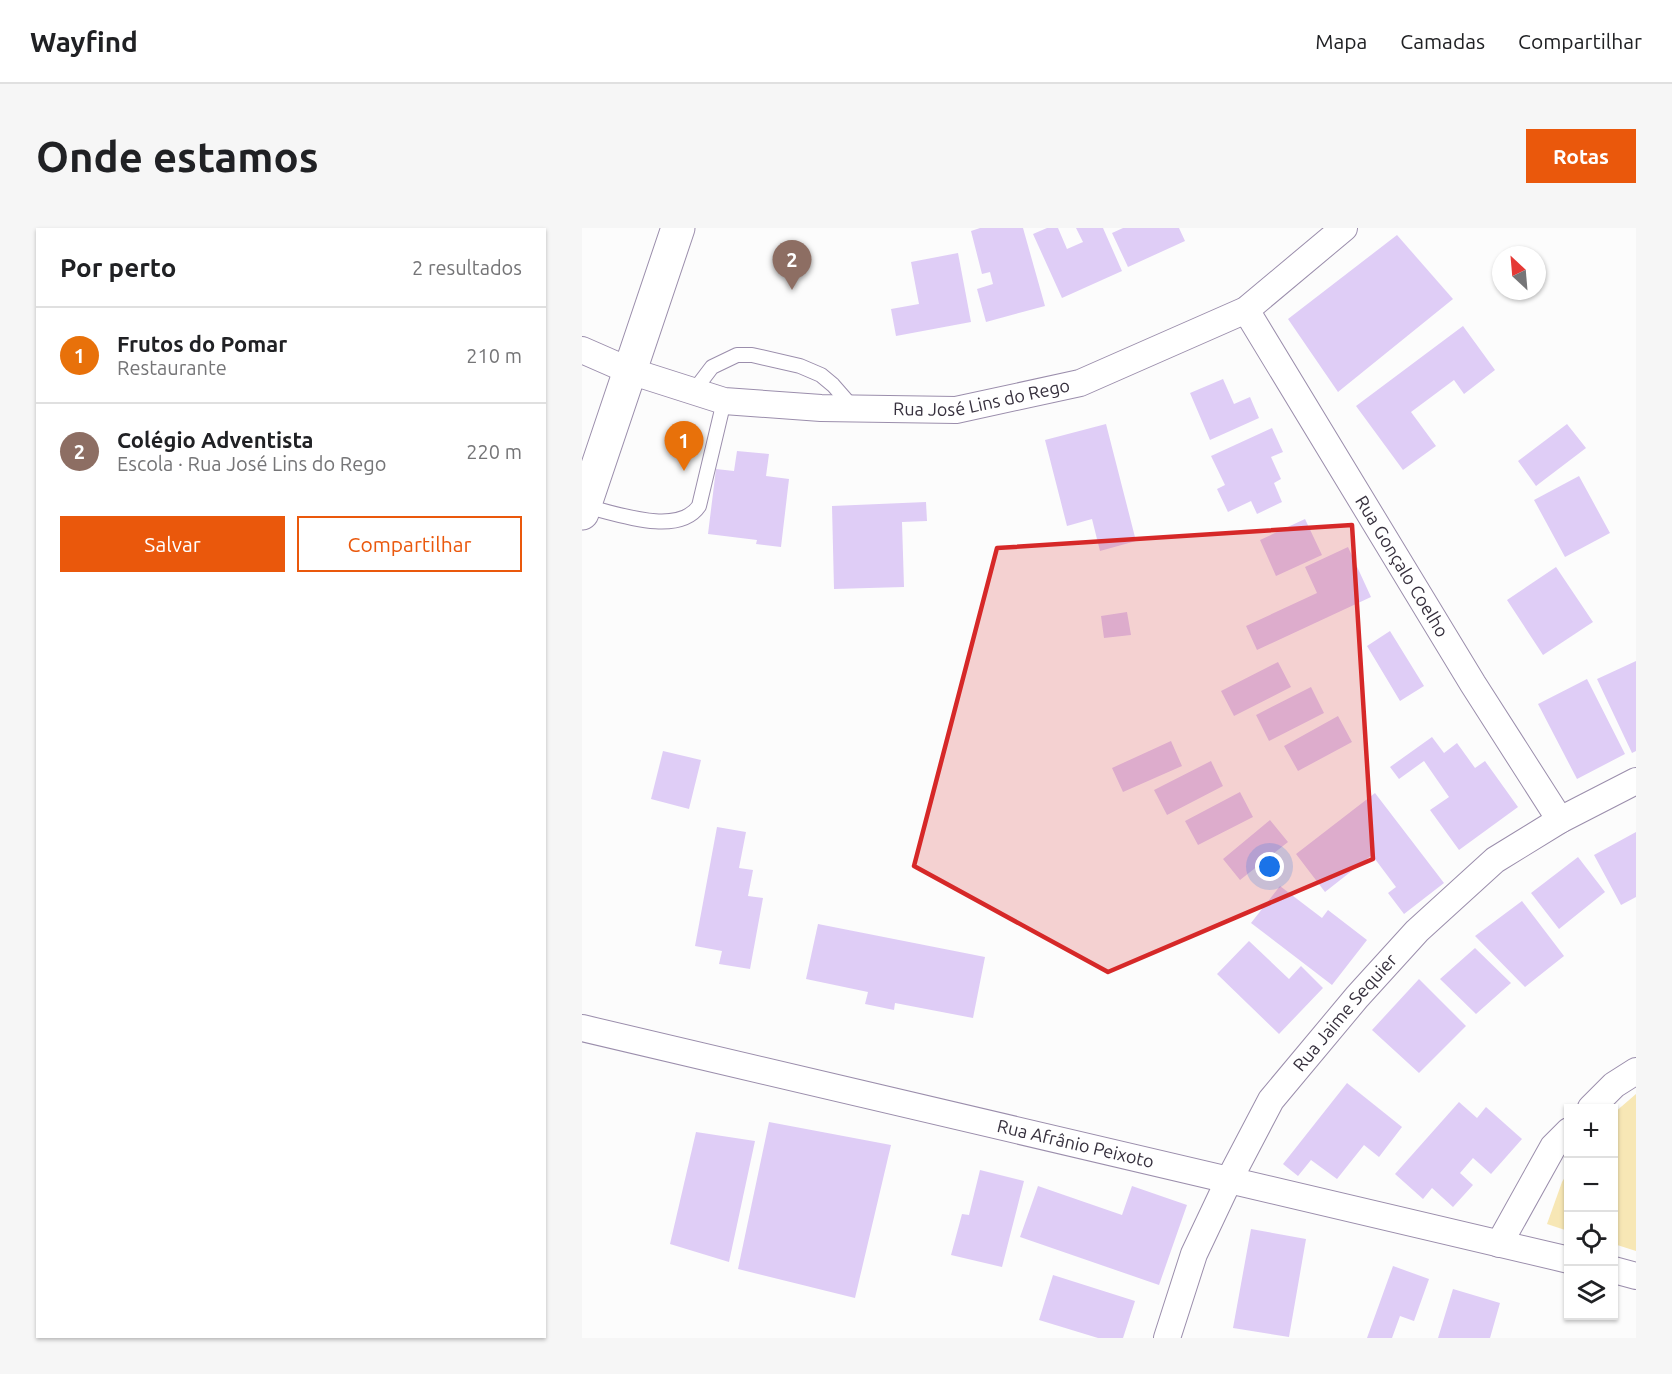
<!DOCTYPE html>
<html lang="pt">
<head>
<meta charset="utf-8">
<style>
  body { margin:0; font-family:Ubuntu,sans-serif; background:#f6f6f6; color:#202124 }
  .controls { position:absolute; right:18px; bottom:18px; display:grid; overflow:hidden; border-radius:0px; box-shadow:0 2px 4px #0004 }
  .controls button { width:54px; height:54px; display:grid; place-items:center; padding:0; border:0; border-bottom:2px solid #e0e0e0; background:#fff; color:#202124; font:30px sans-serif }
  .compass { position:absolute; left:910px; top:18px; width:54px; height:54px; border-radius:50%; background:#fff; box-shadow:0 2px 4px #0004; rotate:334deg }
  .you { position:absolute; left:688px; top:639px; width:21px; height:21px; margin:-15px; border:4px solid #fff; border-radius:50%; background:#1a73e8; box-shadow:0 0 0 9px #1a73e833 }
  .badge { display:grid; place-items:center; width:39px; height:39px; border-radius:50%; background:#ea580c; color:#fff; font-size:20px; font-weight:700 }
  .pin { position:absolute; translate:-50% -50px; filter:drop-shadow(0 2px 3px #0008) }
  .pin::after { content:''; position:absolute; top:32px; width:21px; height:18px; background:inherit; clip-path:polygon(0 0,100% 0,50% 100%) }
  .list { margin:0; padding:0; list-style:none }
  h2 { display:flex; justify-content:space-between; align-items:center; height:78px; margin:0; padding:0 24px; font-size:26px }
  h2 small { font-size:20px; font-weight:400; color:#757577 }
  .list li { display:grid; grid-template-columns:39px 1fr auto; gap:18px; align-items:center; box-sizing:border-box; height:96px; padding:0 24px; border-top:2px solid #e0e0e0 }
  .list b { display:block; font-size:22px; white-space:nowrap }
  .list p { margin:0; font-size:20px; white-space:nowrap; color:#757577 }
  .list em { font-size:20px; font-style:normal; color:#757577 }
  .actions { display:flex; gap:12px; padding:18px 24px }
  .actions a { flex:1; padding:14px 0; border:2px solid #ea580c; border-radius:0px; text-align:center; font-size:21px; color:#ea580c }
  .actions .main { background:#ea580c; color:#fff }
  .icon { flex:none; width:33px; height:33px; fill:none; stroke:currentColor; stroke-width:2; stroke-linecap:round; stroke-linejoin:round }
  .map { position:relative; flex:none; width:1054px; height:1110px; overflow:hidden; border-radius:0px }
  header { display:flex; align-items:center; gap:36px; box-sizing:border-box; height:84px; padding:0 30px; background:#fff; border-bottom:2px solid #e0e0e0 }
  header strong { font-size:28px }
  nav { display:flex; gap:33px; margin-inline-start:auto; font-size:21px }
  .intro { display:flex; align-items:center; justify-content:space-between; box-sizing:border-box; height:144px; padding:0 36px }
  h1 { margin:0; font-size:42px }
  .button { padding:15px 27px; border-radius:0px; background:#ea580c; color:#fff; font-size:21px; font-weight:700 }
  main { display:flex; gap:36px; padding:0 36px }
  aside { flex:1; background:#fff; border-radius:0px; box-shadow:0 2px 4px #0004 }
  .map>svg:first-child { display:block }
  .green { fill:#f7e7b5 }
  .building { fill:#dfcdf6 }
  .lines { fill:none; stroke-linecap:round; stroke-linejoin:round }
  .lane-casing { stroke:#9b8eac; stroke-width:16 }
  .street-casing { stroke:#9b8eac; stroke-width:28 }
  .secondary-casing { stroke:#9b8eac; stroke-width:35 }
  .lane { stroke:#fff; stroke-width:14 }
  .street { stroke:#fff; stroke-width:26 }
  .secondary { stroke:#fff; stroke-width:33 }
  .marked { fill:#d62828; fill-opacity:0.2; stroke:#d62828; stroke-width:4.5; stroke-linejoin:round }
  .labels { text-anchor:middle; stroke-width:4.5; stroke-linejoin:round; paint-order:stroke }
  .street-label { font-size:18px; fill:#37313e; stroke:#fcfcfc }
</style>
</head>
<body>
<header>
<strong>Wayfind</strong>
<nav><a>Mapa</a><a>Camadas</a><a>Compartilhar</a></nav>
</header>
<div class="intro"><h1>Onde estamos</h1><a class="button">Rotas</a></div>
<main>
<aside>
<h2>Por perto<small>2 resultados</small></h2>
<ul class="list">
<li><span class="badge" style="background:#e8710a">1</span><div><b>Frutos do Pomar</b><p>Restaurante</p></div><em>210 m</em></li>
<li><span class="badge" style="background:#8d6e63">2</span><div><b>Colégio Adventista</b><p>Escola · Rua José Lins do Rego</p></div><em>220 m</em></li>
</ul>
<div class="actions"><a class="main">Salvar</a><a>Compartilhar</a></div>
</aside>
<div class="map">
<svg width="1054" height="1110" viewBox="0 0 1054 1110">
  <rect width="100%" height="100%" fill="#fcfcfc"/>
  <!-- green -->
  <path class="green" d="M 1054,866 L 1054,1023 L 1032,1016 L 1032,885 Z
    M 986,944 L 987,1003 L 986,1003 L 965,996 L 980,954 Z"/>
  <!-- building -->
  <path class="building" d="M 398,0 L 441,0 L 463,78 L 404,94 L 395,61 L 411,56 L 408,44 L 400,46 L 389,3 Z
    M 465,0 L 476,0 L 485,21 L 501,14 L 494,0 L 521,0 L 540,43 L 480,70 L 451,6 Z
    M 541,0 L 597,0 L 603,13 L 546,39 L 530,5 Z
    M 815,7 L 871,71 L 756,164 L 706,91 Z
    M 376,25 L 389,94 L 314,108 L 309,81 L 337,76 L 329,34 Z
    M 881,98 L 913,142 L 882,166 L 872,152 L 829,184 L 854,218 L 821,242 L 774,178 Z
    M 641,151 L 652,176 L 668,169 L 677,190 L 628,212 L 608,165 Z
    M 524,196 L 554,313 L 518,323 L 510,291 L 485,298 L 463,212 Z
    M 985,196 L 1004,220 L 954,258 L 936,233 Z
    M 690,200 L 701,224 L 689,229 L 699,251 L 692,255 L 700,274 L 675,286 L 669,273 L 646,284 L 635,261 L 643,257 L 629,228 Z
    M 155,223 L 187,226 L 184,248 L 207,251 L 199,319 L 174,316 L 175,312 L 126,306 L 134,241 L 152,243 Z
    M 997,248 L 1028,305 L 983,329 L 952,272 Z
    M 344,274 L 345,293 L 320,294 L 322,359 L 252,361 L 250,278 Z
    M 723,291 L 740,327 L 694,348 L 678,312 Z
    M 766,319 L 789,369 L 675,422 L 664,398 L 735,365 L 723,339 Z
    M 974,339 L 1011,394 L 961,427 L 925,372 Z
    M 545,384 L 549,407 L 522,410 L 519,388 Z
    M 808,403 L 842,458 L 818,473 L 785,418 Z
    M 1054,433 L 1054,523 L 1050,525 L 1015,451 Z
    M 696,434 L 709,459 L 652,488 L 639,463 Z
    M 1005,451 L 1043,526 L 995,551 L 956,476 Z
    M 729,459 L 742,485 L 687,513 L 674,487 Z
    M 756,488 L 770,514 L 716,543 L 702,518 Z
    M 850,509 L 862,525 L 875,515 L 893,540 L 903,533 L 936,579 L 877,622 L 848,582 L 867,569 L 842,533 L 817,551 L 808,539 Z
    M 589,513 L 600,538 L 541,564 L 530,540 Z
    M 81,523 L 119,532 L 107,581 L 69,571 Z
    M 629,533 L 641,558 L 585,587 L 572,562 Z
    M 658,564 L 671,589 L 616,617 L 603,593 Z
    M 793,565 L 862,655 L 822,686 L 806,665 L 814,659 L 790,627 L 743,664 L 714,626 Z
    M 688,592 L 706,614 L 658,652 L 641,631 Z
    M 135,599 L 164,604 L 157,640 L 171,642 L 166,668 L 181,670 L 168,741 L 137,736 L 140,723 L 113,718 Z
    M 1054,604 L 1054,669 L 1039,677 L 1012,627 Z
    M 996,629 L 1023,664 L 977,701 L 949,665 Z
    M 698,658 L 740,690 L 746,682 L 785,712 L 750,757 L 669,695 Z
    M 940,673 L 982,728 L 943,759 L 893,708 Z
    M 236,696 L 403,729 L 391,790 L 313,775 L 312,782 L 283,776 L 286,764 L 224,751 Z
    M 667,713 L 707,751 L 719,738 L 741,760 L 697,806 L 635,746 Z
    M 893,720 L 929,755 L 894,786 L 858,751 Z
    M 837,751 L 884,798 L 837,845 L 790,802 Z
    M 765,855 L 820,899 L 797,929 L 782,917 L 755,951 L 729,932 L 716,948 L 701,936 Z
    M 877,874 L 895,890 L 904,879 L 940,911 L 909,946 L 891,930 L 878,945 L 891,957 L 871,979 L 850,960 L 841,971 L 813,946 Z
    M 187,894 L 309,917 L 273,1070 L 156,1041 Z
    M 114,904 L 173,913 L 147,1034 L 88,1016 Z
    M 398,942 L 442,953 L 420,1039 L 369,1027 L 380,986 L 387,987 Z
    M 456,958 L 540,987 L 550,958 L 605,977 L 577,1057 L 438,1009 Z
    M 669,1001 L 724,1011 L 707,1109 L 651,1100 Z
    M 811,1038 L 847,1051 L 832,1093 L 818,1088 L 810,1110 L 785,1110 Z
    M 471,1047 L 553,1073 L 541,1110 L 516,1110 L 457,1092 Z
    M 871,1061 L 918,1075 L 908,1110 L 856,1110 Z"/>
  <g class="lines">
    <!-- lane casing -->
    <g class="lane-casing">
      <path id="lane" d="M 111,164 L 130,139 L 155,127 L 170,127 L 218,138 L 239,147 L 251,157 L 272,181
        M 3,278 C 33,285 96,309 117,278 L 142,173"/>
    </g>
    <!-- street casing -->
    <g class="street-casing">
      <g id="street">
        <path id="s1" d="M 664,82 L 891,456 L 978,592"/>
        <path id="s2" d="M 0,122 L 48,143 L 142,173 L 239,180 L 374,182 L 498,155 L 664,82 L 762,0"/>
        <path id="s3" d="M 0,800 L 987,1032"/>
        <path d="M 1009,880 L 1032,857 L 1054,843"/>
        <path d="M 917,1016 L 971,919 L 987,903"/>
        <path d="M 1032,1042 L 1054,1048"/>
        <path id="s4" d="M 585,1110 L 612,1026 L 647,952 L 689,872 L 775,769 L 835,703 L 913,632 L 978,592 L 1054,553"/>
      </g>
    </g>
    <!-- secondary casing -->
    <g class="secondary-casing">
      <path id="secondary" d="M 0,285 L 96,0"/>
    </g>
    <!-- lane -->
    <use href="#lane" class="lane"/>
    <!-- street -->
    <use href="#street" class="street"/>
    <!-- secondary -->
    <use href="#secondary" class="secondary"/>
  </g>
  <!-- marked area -->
  <path class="marked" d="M 770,297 L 791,631 L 526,744 L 332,638 L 415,320 Z"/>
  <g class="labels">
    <!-- street labels -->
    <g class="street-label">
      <text dy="6" stroke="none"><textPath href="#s2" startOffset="410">Rua José Lins do Rego</textPath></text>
      <text dy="6" stroke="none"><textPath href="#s1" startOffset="300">Rua Gonçalo Coelho</textPath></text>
      <text dy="6" stroke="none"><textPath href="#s4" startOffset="375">Rua Jaime Sequier</textPath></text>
      <text dy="6" stroke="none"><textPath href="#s3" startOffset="507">Rua Afrânio Peixoto</textPath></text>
    </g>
  </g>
</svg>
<div class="controls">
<button>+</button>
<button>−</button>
<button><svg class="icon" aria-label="locate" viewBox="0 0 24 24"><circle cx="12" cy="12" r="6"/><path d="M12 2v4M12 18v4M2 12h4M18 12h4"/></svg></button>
<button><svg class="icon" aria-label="layers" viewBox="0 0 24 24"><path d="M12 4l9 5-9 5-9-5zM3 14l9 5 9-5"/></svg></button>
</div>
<svg class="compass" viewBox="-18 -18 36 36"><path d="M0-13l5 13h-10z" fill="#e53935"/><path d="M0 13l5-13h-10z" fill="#757577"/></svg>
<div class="you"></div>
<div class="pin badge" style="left:102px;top:243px;background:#e8710a">1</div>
<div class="pin badge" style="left:210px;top:62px;background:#8d6e63">2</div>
</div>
</main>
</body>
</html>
